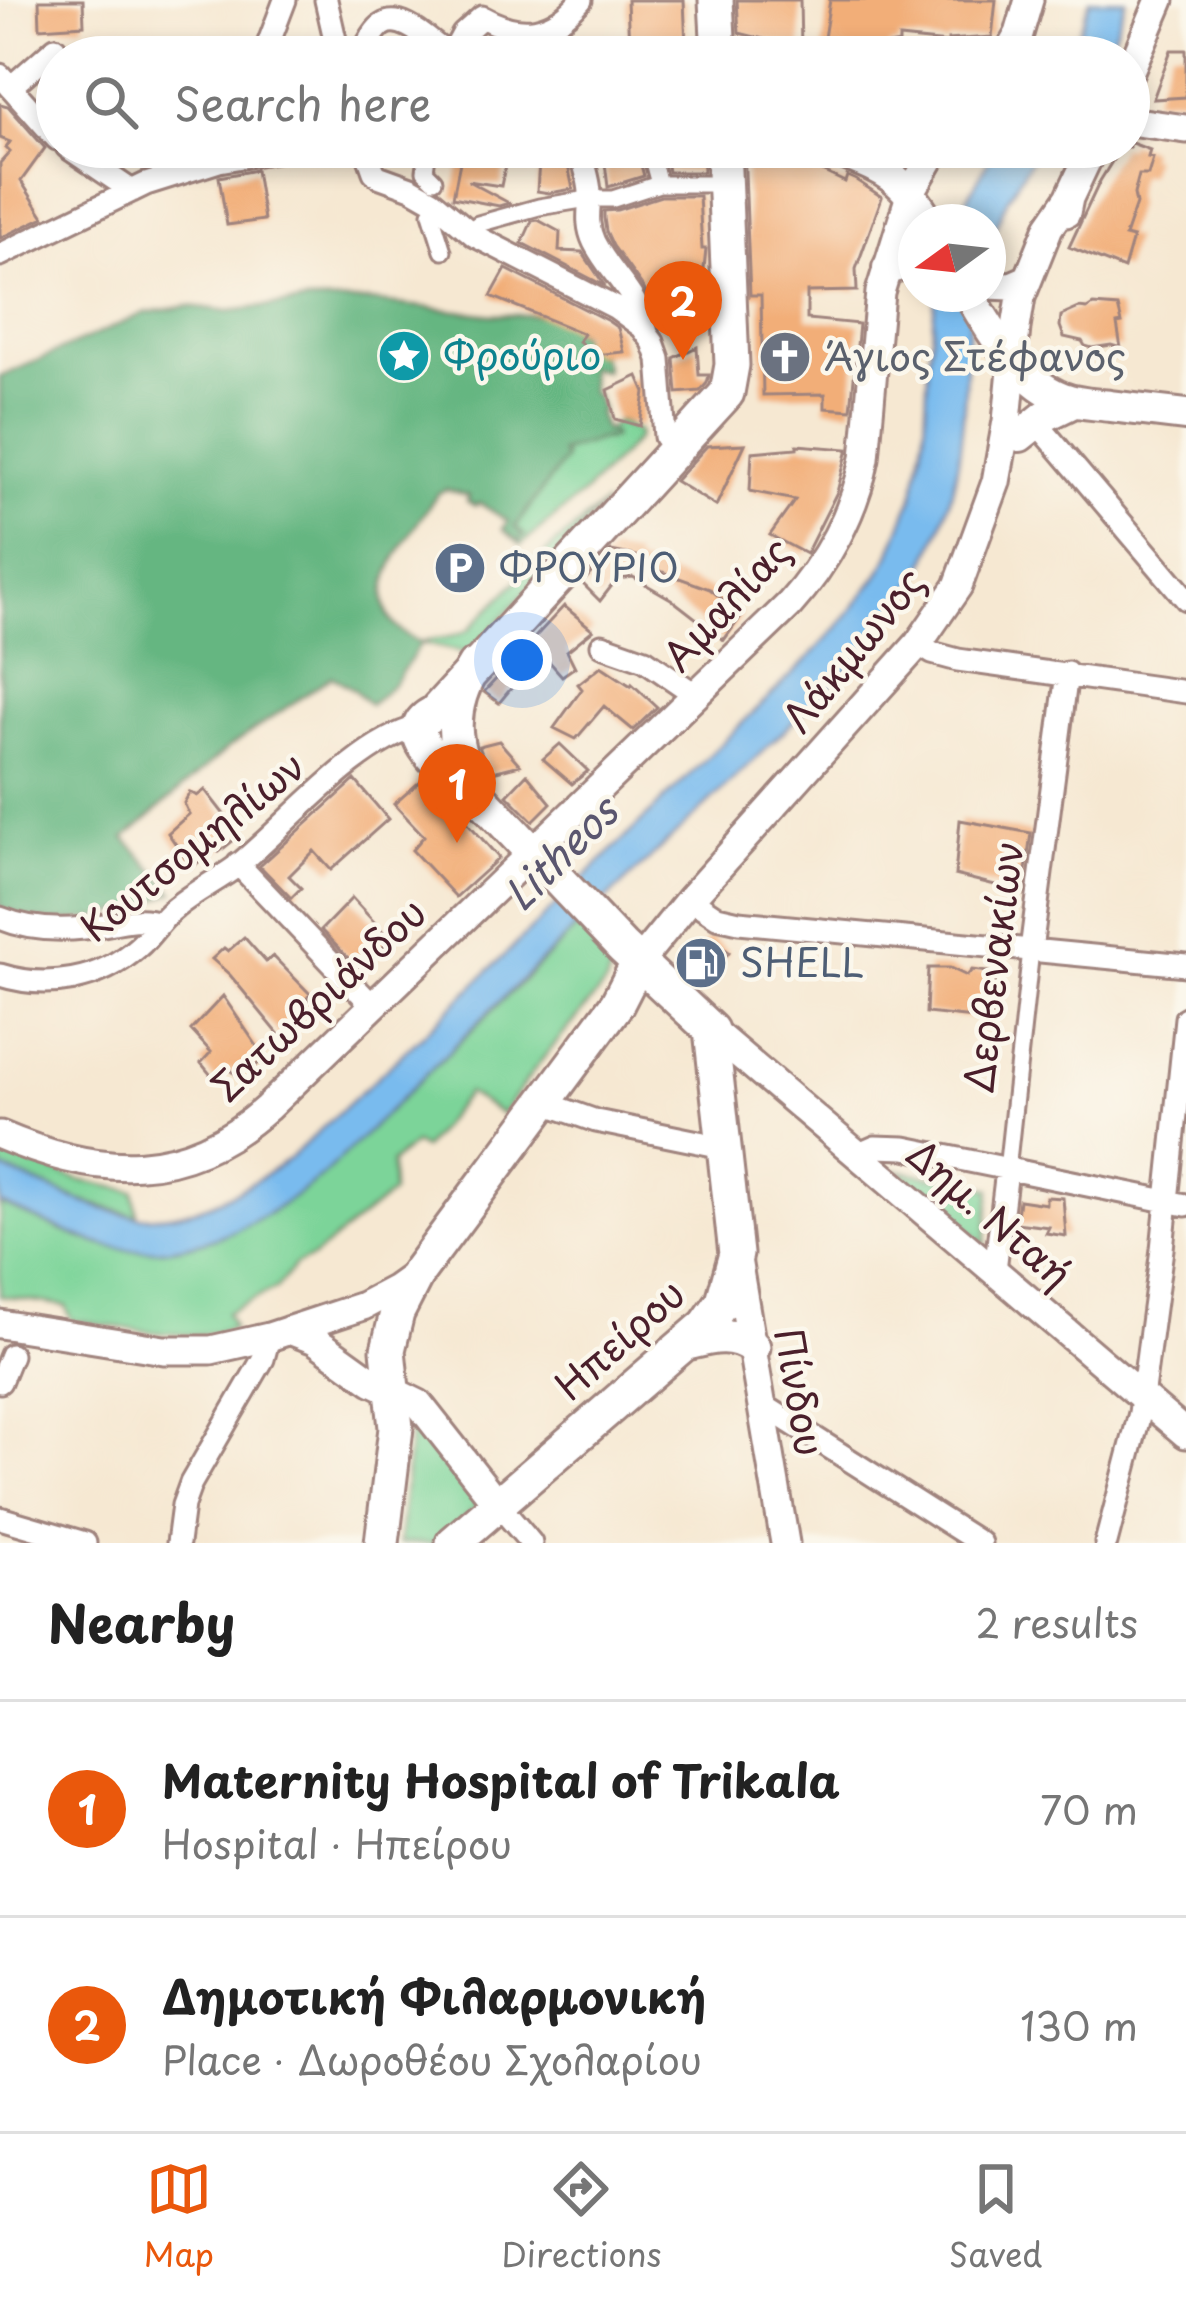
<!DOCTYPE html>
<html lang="en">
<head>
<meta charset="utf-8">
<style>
  body { margin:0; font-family:"Playpen Sans",sans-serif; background:#f6f6f6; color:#222 }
  .compass { position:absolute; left:898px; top:204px; width:108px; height:108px; border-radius:50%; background:#fff; box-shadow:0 6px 18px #0003; rotate:255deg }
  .you { position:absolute; left:522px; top:660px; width:42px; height:42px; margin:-30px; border:9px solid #fff; border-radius:50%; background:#1a73e8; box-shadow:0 0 0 18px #1a73e833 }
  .badge { display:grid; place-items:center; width:78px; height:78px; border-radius:50%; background:#ea580c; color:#fff; font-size:39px; font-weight:700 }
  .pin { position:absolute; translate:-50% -99px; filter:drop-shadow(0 3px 6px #0008) }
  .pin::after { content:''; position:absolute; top:63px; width:42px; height:36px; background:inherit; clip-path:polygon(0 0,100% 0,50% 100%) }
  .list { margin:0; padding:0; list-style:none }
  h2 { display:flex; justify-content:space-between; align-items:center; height:156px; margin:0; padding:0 48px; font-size:51px }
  h2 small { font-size:39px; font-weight:400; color:#767676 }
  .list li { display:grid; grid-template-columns:78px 1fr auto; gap:36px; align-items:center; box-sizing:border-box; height:216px; padding:0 48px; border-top:3px solid #e0e0e0 }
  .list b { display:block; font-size:45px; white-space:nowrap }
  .list p { margin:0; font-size:39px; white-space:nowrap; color:#767676 }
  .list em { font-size:39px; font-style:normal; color:#767676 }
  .icon { flex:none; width:66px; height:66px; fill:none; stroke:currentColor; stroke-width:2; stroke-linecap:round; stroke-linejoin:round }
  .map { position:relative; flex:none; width:1186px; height:1543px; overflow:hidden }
  .search { position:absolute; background:#fff; box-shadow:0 6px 18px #0003; left:36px; right:36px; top:36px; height:132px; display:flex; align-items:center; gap:30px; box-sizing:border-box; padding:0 42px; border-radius:66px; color:#767676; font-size:45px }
  .sheet { height:588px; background:#fff }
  nav { display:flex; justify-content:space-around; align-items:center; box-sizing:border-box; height:168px; border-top:3px solid #e0e0e0; background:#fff; font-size:33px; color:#767676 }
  nav a { display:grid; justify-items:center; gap:6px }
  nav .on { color:#ea580c }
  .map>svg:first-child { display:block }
  .green { fill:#7cd499; stroke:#637a62; stroke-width:3 }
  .forest { fill:#65b681; stroke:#586a56; stroke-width:3 }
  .water { fill:#79bbee; stroke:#626d8c; stroke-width:3 }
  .building { fill:#f2ae78 }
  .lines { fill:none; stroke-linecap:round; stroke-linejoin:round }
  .pedestrian-casing { stroke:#a0847e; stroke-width:21 }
  .minor-casing { stroke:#a0847e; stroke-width:27 }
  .tertiary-casing { stroke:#a0847e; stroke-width:33 }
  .secondary-casing { stroke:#a0847e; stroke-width:36 }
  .primary-casing { stroke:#a0847e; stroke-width:39 }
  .pedestrian { stroke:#fff; stroke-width:15 }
  .minor { stroke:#fff; stroke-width:21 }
  .tertiary { stroke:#fff; stroke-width:27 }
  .secondary { stroke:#fff; stroke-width:30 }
  .primary { stroke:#fff; stroke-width:33 }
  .labels { text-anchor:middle; stroke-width:9; stroke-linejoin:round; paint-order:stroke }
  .culture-label { font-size:39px; fill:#0d838f; stroke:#fbf7ec; text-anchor:start }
  .worship-label { font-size:39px; fill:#5b616d; stroke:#fbf7ec; text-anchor:start }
  .service-label { font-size:39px; fill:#4e5e75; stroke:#fbf7ec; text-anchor:start }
  .street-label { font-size:39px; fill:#4a1f2b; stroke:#fbf7ec }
  .water-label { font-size:42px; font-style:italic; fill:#5a566f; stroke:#fbf7ec }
</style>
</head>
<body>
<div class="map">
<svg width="1186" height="1543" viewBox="0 0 1186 1543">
  <rect width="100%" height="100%" fill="#fbf7ec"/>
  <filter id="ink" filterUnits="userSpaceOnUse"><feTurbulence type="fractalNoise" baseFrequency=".00833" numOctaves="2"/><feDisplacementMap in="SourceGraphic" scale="24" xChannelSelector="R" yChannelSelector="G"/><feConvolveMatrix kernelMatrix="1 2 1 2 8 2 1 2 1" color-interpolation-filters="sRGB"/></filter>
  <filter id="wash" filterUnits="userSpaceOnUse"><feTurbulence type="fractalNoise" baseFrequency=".004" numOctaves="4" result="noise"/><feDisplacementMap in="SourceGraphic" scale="48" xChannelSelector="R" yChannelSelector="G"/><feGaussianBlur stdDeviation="2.7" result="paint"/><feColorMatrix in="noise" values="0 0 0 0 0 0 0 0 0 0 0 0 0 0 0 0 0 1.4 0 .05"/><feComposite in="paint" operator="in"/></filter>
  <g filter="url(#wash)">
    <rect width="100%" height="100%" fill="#f6e8d2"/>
    <!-- green -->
    <path class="green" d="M 618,421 L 638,432 L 637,439 L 582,495 L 521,545 L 518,542 L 524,535 L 515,527 L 564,459 L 560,453 L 602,439 L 607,440 L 605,431 Z
      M 605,503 L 470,654 L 421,643 C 436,636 449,641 468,630 L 544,554 Z
      M 580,925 L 613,962 L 606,984 L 540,1062 L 502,1114 L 467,1093 L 423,1149 L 414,1144 L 391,1163 L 392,1193 L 313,1257 L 295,1265 L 277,1288 L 226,1313 L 233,1328 C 190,1344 117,1326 71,1320 L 66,1306 L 0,1296 L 0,1204 C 29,1215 77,1240 106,1245 C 188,1259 262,1226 324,1174 Z
      M 0,1150 L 78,1180 L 134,1191 L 137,1216 L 81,1201 L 0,1168 Z
      M 898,1170 L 991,1189 L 985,1245 Z
      M 416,1420 L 464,1479 L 462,1482 L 479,1504 L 439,1543 L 399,1543 L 411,1424 Z"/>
    <!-- forest -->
    <path class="forest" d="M 369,301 L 493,315 L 545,315 L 568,325 L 588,342 L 600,355 L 605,366 L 604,371 L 589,367 L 591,393 L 596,396 L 601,411 L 598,413 L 605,431 L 612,433 L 613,438 L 602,439 L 561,452 L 565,459 L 515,527 L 524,535 L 518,542 L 503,529 L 508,521 L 479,503 L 475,506 L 467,501 L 469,496 L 446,489 L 437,494 C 409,538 343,610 421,643 L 395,682 L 370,705 L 354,690 L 332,676 L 229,747 L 125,838 L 174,892 C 134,908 83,928 38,919 C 26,917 13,912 0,908 L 0,377 L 145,313 L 189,306 L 229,311 L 307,302 Z"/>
    <!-- water -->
    <path class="water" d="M 1090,0 L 1126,0 L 1108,50 L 1104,57 L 1063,57 L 1079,31 Z
      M 996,147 L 1038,147 L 1007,200 L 988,246 L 988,222 L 954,222 Z
      M 936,294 L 974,294 C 964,339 967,384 962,429 C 958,475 947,519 927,560 C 890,636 822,694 762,752 C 701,810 640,869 577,927 C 491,1007 409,1093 324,1174 C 265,1223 182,1266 103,1245 C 68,1235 34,1217 0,1204 L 0,1168 C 41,1184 81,1205 124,1214 C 182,1227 244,1191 290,1158 L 430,1028 L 809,658 L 838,627 L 878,576 L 890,555 L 914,493 L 925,433 L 928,367 Z"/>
    <g id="blocks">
      <!-- building -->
      <path class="building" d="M 39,0 L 83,0 L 84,25 L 40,28 Z
        M 627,0 L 684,0 L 686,47 L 629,48 Z
        M 737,0 L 800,0 L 801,48 L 739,33 Z
        M 830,0 L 996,0 L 992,37 L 948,40 L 948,43 L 899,38 L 899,43 L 889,45 L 887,57 L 821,57 Z
        M 1171,50 L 1186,50 L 1186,97 L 1153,99 Z
        M 0,104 L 8,106 L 45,148 L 21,181 L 44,217 L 0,238 L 0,163 L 10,152 L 6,148 L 10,142 L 0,138 Z
        M 1129,142 L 1150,150 L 1148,157 L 1153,158 L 1148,175 L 1139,175 L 1134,194 L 1136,204 L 1125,236 L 1133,238 L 1124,269 L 1069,247 L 1100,181 L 1121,147 L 1129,147 Z
        M 463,147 L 509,147 L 501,186 L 468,181 L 509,203 L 499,206 L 453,197 Z
        M 540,147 L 564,147 L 573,189 L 549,193 L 537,191 Z
        M 664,147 L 702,147 L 703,172 L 668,172 Z
        M 744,147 L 778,147 L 792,157 L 845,182 L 847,176 L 856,180 L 882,197 L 856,269 L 857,291 L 807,292 L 807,319 L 859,324 L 851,410 L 825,408 L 825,394 L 763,395 L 761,295 L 750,295 Z
        M 637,151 L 644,176 L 608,187 L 604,155 Z
        M 256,170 L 264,220 L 227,225 L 219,177 Z
        M 661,196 L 699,196 L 702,249 L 706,249 L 704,269 L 664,276 L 689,302 L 666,317 L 665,310 L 657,309 L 656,312 L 644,289 L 613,246 L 606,231 L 604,218 L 604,211 L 617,210 Z
        M 538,220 L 560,232 L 559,251 L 582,252 L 605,286 L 522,243 L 532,221 Z
        M 506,269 L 608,321 L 618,328 L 624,352 L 594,355 L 579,341 L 584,334 L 491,296 Z
        M 1093,305 L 1118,307 L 1122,323 L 1117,324 L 1121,348 L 1111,345 L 1092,348 L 1085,346 L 1082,341 L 1064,337 L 1060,326 L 1061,316 L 1079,308 L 1087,309 Z
        M 697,347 L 699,375 L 709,375 L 707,383 L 700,391 L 677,393 L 674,358 Z
        M 638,376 L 645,392 L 640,426 L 615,419 L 608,390 Z
        M 745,444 L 716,506 L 675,481 L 707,446 Z
        M 797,445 L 848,449 L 837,492 L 806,554 L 770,535 L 795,500 L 750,491 L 752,452 L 797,448 Z
        M 611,551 L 636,556 L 635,562 L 710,589 L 742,615 L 724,640 L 671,599 L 633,577 L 617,579 L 600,601 L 582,583 Z
        M 564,606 L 593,630 L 567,651 L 575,667 L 562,676 L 541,652 L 499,703 L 484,692 Z
        M 601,666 L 631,686 L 632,684 L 657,707 L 633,730 L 604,706 L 576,739 L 554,728 L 582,689 L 578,684 Z
        M 499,741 L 520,765 L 489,773 L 479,746 Z
        M 560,744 L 588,771 L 572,784 L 543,759 Z
        M 527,774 L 551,803 L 533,821 L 507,795 Z
        M 424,778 L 451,804 L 499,858 L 456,897 L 412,850 L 424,836 L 394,804 Z
        M 355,780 L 388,819 L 331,870 L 314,851 L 289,876 L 301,888 L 291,898 L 260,866 Z
        M 205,790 L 240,835 L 219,852 L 214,848 L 192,868 L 168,833 L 189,814 L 184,803 L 190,792 L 197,796 Z
        M 960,820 L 1031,833 L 1023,892 L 955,875 Z
        M 352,898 L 386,935 L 383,938 L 387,943 L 360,970 L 321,930 Z
        M 244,937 L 266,962 L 273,956 L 310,994 L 307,998 L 315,1006 L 281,1037 L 230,975 L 212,959 L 224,948 L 228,951 Z
        M 709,937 L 729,952 L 703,987 L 683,973 Z
        M 928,968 L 950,968 L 967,976 L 972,970 L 996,973 L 993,1020 L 926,1013 Z
        M 223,996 L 265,1058 L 254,1067 L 256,1069 L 243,1082 L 230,1069 L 215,1080 L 201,1063 L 211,1052 L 191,1030 Z
        M 1046,1197 L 1063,1198 L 1066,1236 L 1046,1233 L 1049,1227 L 1016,1223 L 1019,1200 L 1046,1204 Z"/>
    </g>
  </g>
  <g filter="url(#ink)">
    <use href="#blocks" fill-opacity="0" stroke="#a0847e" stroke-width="3"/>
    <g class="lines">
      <!-- pedestrian casing -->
      <g class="pedestrian-casing">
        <path id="pedestrian" d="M 428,147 L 425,171 L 434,180
          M 649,147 L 659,184
          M 431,213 L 443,251
          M 469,231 L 478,224 L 539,207 L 588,199 L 613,199 L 659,184 L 725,184
          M 1007,1170 L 1031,950"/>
      </g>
      <!-- minor casing -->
      <g class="minor-casing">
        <path id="minor" d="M 326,0 L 339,57
          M 482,17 C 521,39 552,34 581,0
          M 550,27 L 557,57
          M 267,57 L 269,42 L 285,0
          M 360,57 C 366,48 373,31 382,25 C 404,11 434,47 451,56 L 463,34 L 482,17
          M 0,75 L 57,139
          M 12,86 L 55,48
          M 67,147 L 132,191
          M 365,147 L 374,172 L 378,176 L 411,188 L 432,200 L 475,236 L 616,308 L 642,327 L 653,342 L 659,359 L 665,437
          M 579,147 C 583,162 590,179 590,194 C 589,212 586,225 594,242 C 610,274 640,296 647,333
          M 0,255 L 146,184 L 219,161 L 299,147
          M 1036,422 L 1186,599
          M 918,644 L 932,653 L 958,660 L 1186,692
          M 602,645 L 645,660 L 696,695
          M 238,864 L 372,1005
          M 690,899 L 717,917 L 739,922 L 1186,965
          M 0,918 C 27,929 56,931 84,928 C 109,926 136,914 159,923
          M 1031,950 L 1067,673
          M 0,975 C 48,990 100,981 138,947 C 152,935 161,918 176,907 C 195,891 217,881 237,866 C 289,824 355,743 418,727
          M 542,1102 L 596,1121 L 723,1147
          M 859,1154 L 875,1147 L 905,1148 L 1186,1205
          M 995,1270 L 1007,1170
          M 0,1382 L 11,1355
          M 763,1405 L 980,1543
          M 497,1503 L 531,1543
          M 0,1518 L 85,1543
          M 178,1543 L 183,1505 L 191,1483 L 263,1359 L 269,1337
          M 1106,1543 L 1140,1413 L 1162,1249 L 1186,1018"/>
      </g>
      <!-- tertiary casing -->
      <g class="tertiary-casing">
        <path id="tertiary" d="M 1006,57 L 1019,34 L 1029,0
          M 1129,73 L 1160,0
          M 1129,121 L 1186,129
          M 1066,213 L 1069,198 L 1093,147
          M 988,285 L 1011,286 L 1027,279
          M 638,963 L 690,899 L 918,644 L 958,586 L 996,482 L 1007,421 L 1016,328 L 1021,297 L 1049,227 L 1069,198
          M 711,1030 L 1186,1434
          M 0,1135 C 98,1177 183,1183 267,1108 L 789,605 C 826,564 855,512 865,458 L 880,292 L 911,192 L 937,147
          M 737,1259 L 785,1543
          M 0,1324 L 164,1350 L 211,1350 L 269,1337 L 363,1306 L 395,1289 L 416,1274
          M 289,1330 L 315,1340 L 372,1381 L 419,1404 L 497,1503"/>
      </g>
      <!-- secondary casing -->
      <g class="secondary-casing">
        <path id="secondary" d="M 828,147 C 880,169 899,171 929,222
          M 888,268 L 916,262
          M 969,294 C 991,332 1020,382 1063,398 C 1078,404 1095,404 1110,406 C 1136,409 1161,412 1186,415
          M 1020,436 L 1045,416 L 1074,402"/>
      </g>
      <!-- primary casing -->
      <g class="primary-casing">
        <path id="primary" d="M 716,0 L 719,57
          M 464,788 C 447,770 394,731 434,713 L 727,393 L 732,365 L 723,147
          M 687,1343 C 711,1337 732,1331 753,1347
          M 382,1543 L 396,1428 L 388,1350 L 397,1313 L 418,1272 L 617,1004 L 638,963
          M 453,1543 L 706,1325 L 723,1301 L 736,1254 L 711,1030 L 622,947 L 478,795 C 451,752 446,710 474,666"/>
      </g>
      <!-- pedestrian -->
      <use href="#pedestrian" class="pedestrian"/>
      <!-- minor -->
      <use href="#minor" class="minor"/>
      <!-- tertiary -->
      <use href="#tertiary" class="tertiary"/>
      <!-- secondary -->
      <use href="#secondary" class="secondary"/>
      <!-- primary -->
      <use href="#primary" class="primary"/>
    </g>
  </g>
  <!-- icons -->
  <defs>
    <g id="sight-disc" transform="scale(2.7)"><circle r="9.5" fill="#0f9aa8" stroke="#fbf7ec"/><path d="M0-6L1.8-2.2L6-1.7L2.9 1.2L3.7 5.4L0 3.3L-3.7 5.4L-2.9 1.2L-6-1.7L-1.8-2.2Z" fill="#fff"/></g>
    <g id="church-disc" transform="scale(2.7)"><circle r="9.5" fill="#6b7280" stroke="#fbf7ec"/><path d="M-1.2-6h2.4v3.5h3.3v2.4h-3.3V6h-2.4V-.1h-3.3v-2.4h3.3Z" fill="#fff"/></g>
    <g id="parking-disc" transform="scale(2.7)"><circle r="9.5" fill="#5c6f8a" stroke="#fbf7ec"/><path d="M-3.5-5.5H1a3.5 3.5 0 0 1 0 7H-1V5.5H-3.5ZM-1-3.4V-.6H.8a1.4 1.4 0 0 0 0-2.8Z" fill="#fff"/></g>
    <g id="fuel-disc" transform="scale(2.7)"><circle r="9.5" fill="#5c6f8a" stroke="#fbf7ec"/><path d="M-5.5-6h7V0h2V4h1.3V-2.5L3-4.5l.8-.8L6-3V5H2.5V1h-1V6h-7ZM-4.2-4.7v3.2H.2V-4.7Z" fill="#fff"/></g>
  </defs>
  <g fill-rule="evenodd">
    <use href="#sight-disc" x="404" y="356"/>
    <use href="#church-disc" x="785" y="357"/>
    <use href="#parking-disc" x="460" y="568"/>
    <use href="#fuel-disc" x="701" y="963"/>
  </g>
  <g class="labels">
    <!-- culture labels -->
    <g class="culture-label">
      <text x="443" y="370">Φρούριο</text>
    </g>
    <!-- worship labels -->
    <g class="worship-label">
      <text x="824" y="371">Άγιος Στέφανος</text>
    </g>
    <!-- service labels -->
    <g class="service-label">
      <text x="499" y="582">ΦΡΟΥΡΙΟ</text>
      <text x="740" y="977">SHELL</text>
    </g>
    <!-- street labels -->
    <g class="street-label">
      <text transform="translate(727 604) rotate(-47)" y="14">Αμαλίας</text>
      <text transform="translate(854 650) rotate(-51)" y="14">Λάκμωνος</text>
      <text transform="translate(193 847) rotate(-39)" y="14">Κουτσομηλίων</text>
      <text transform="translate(994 967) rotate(-83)" y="14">Δερβενακίων</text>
      <text transform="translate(319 1000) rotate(-43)" y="14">Σατωβριάνδου</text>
      <text transform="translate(989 1214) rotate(41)" y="14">Δημ. Νταή</text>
      <text transform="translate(620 1340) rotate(-42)" y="14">Ηπείρου</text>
      <text transform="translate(799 1392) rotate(80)" y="14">Πίνδου</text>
    </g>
    <!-- water labels -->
    <g class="water-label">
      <text transform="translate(561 854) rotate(-45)" y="15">Litheos</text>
    </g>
  </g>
</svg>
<svg class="compass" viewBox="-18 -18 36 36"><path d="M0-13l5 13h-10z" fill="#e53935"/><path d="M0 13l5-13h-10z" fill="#767676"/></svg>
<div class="you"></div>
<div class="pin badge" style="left:457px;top:843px">1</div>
<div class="pin badge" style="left:683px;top:360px">2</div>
<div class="search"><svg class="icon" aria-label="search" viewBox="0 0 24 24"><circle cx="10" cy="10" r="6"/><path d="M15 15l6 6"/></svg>Search here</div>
</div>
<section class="sheet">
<h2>Nearby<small>2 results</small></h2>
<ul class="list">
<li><span class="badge">1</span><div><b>Maternity Hospital of Trikala</b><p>Hospital · Ηπείρου</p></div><em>70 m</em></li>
<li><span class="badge">2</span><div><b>Δημοτική Φιλαρμονική</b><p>Place · Δωροθέου Σχολαρίου</p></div><em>130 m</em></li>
</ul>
</section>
<nav>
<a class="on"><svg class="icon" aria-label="map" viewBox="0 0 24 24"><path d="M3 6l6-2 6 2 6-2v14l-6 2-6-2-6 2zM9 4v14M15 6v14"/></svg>Map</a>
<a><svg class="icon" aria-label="directions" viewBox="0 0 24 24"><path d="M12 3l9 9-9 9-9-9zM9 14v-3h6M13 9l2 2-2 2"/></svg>Directions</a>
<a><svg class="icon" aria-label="saved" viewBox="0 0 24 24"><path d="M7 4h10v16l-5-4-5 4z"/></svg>Saved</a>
</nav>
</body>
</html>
